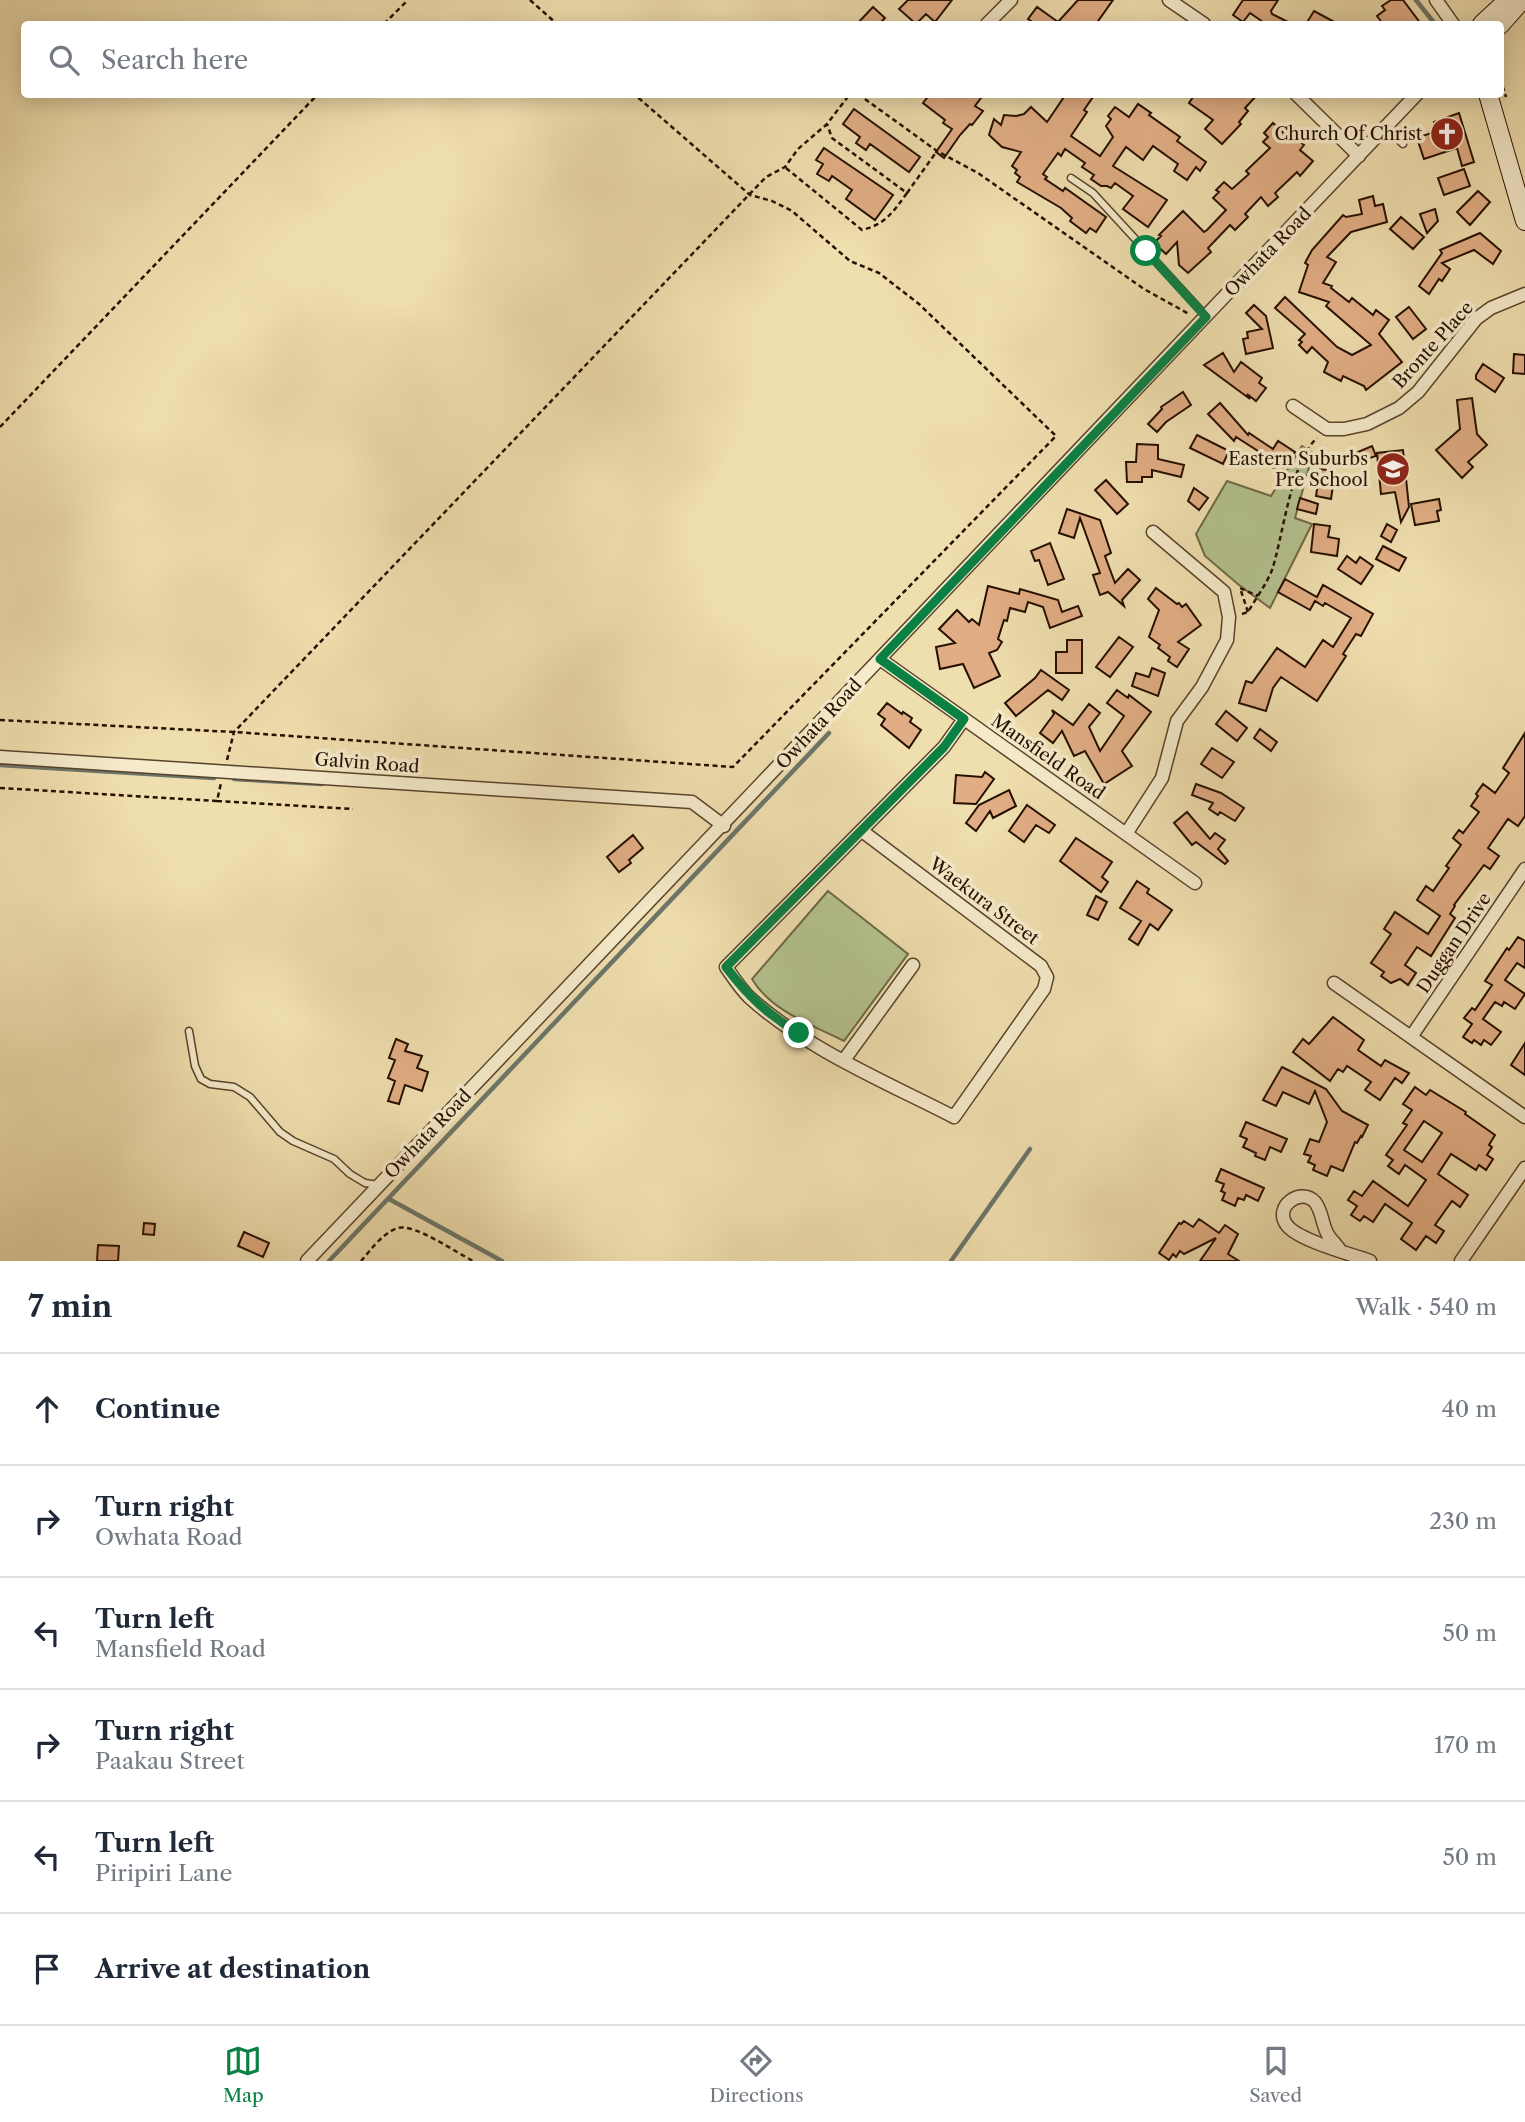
<!DOCTYPE html>
<html lang="en">
<head>
<meta charset="utf-8">
<style>
  body { margin:0; font-family:"Libre Caslon Text",serif; background:#f6f6f7; color:#1f2937 }
  .stop { position:absolute; width:21px; height:21px; margin:-16px; border:5px solid #0b8043; border-radius:50%; background:#fff }
  .stop.end { background:#0b8043; border-color:#fff; box-shadow:0 2px 7px #0008 }
  .list { margin:0; padding:0; list-style:none }
  h2 { display:flex; justify-content:space-between; align-items:center; height:91px; margin:0; padding:0 28px; font-size:30px }
  h2 small { font-size:23px; font-weight:400; color:#747a83 }
  .list li { display:grid; grid-template-columns:46px 1fr auto; gap:21px; align-items:center; box-sizing:border-box; height:112px; padding:0 28px; border-top:2px solid #e0e1e3 }
  .list b { display:block; font-size:26px; white-space:nowrap }
  .list p { margin:0; font-size:23px; white-space:nowrap; color:#747a83 }
  .list em { font-size:23px; font-style:normal; color:#747a83 }
  .icon { flex:none; width:38px; height:38px; fill:none; stroke:currentColor; stroke-width:2; stroke-linecap:round; stroke-linejoin:round }
  .map { position:relative; flex:none; width:1525px; height:1261px; overflow:hidden }
  .search { position:absolute; background:#fff; box-shadow:0 4px 18px #0003; left:21px; right:21px; top:21px; height:77px; display:flex; align-items:center; gap:18px; box-sizing:border-box; padding:0 24px; border-radius:7px; color:#747a83; font-size:26px }
  .sheet { height:763px; background:#fff }
  nav { display:flex; justify-content:space-around; align-items:center; box-sizing:border-box; height:98px; border-top:2px solid #e0e1e3; background:#fff; font-size:19px; color:#747a83 }
  nav a { display:grid; justify-items:center; gap:4px }
  nav .on { color:#0b8043 }
  .map>svg:first-child { display:block }
  .green { fill:#b4c28e; stroke:#6d6847; stroke-width:2 }
  .lines { fill:none; stroke-linecap:round; stroke-linejoin:round }
  .stream { stroke:#6c766a; stroke-width:4.5 }
  .building { fill:#e1ad84; stroke:#260f00; stroke-width:2; fill-rule:evenodd }
  .lane-casing { stroke:#58432c; stroke-width:9 }
  .street-casing { stroke:#58432c; stroke-width:15 }
  .secondary-casing { stroke:#260f00; stroke-width:20 }
  .path { stroke:#260f00; stroke-width:2.5; stroke-dasharray:5 3.5; stroke-linecap:butt }
  .lane { stroke:#f5eaca; stroke-width:6 }
  .street { stroke:#f5eaca; stroke-width:12 }
  .secondary { stroke:#f5eaca; stroke-width:18 }
  .route { stroke:#0b8043; stroke-width:9 }
  .labels { text-anchor:middle; stroke-width:7; stroke-linejoin:round; paint-order:stroke }
  .poi-label { font-size:18px; fill:#260f00; stroke:#f5eaca; text-anchor:end }
  .street-label { font-size:18px; fill:#260f00; stroke:#f5eaca }
</style>
</head>
<body>
<div class="map">
<svg width="1525" height="1261" viewBox="0 0 1525 1261">
  <rect width="100%" height="100%" fill="#efdeae"/>
  <filter id="stains"><feTurbulence type="fractalNoise" baseFrequency=".00286" numOctaves="4"/><feColorMatrix values="0 0 0 0 .2 0 0 0 0 .09 0 0 0 0 .02 0 0 0 .5 -.17"/></filter>
  <radialGradient id="worn" r=".72"><stop offset=".6" stop-color="#630" stop-opacity="0"/><stop offset="1" stop-color="#630" stop-opacity=".3"/></radialGradient>
  <!-- green -->
  <path class="green" d="M 1302,446 L 1313,453 L 1295,518 L 1312,524 L 1270,608 L 1239,585 L 1205,556 L 1196,534 L 1227,481 L 1271,496 Z
    M 828,891 L 908,954 L 844,1041 C 812,1025 771,1011 752,979 Z"/>
  <g class="lines">
    <!-- stream -->
    <path class="stream" d="M 1416,0 L 1435,24
      M 0,765 L 214,778
      M 234,779 L 322,784
      M 389,1199 L 502,1261
      M 329,1261 L 829,733
      M 951,1261 L 1030,1149"/>
  </g>
  <!-- building -->
  <path class="building" d="M 908,0 L 952,0 L 935,22 L 926,14 L 916,24 L 899,9 Z
    M 1078,0 L 1113,0 L 1096,24 L 1035,24 L 1028,19 L 1037,7 L 1058,22 Z
    M 1243,0 L 1278,0 L 1271,11 L 1272,14 L 1292,24 L 1266,24 L 1250,13 L 1243,22 L 1233,15 Z
    M 1391,0 L 1403,0 L 1421,24 L 1383,24 L 1377,16 L 1385,10 L 1382,6 Z
    M 873,7 L 885,18 L 879,24 L 857,24 Z
    M 1314,11 L 1338,24 L 1306,24 Z
    M 930,94 L 984,94 L 975,106 L 983,111 L 972,125 L 970,124 L 960,135 L 944,158 L 936,152 L 952,129 L 943,123 L 945,120 L 923,103 Z
    M 1066,94 L 1095,94 L 1084,110 L 1087,112 L 1071,136 L 1100,156 L 1113,137 L 1106,126 L 1111,119 L 1108,116 L 1115,107 L 1129,117 L 1138,104 L 1151,113 L 1149,115 L 1180,137 L 1177,141 L 1206,162 L 1200,171 L 1196,167 L 1187,180 L 1174,171 L 1178,164 L 1153,146 L 1143,160 L 1126,147 L 1113,166 L 1167,200 L 1148,227 L 1123,209 L 1133,196 L 1115,183 L 1111,188 L 1107,186 L 1101,186 L 1091,179 L 1094,175 L 1082,167 L 1085,163 L 1065,149 L 1061,156 L 1058,153 L 1043,174 L 1047,177 L 1045,179 L 1063,191 L 1065,188 L 1106,217 L 1096,232 L 1090,228 L 1086,233 L 1070,221 L 1072,218 L 1061,208 L 1017,182 L 1020,177 L 1015,173 L 1017,170 L 1012,166 L 1021,152 L 1002,147 L 989,135 L 994,119 L 1001,125 L 1004,115 L 1016,116 L 1024,114 L 1031,107 L 1047,122 Z
    M 1195,94 L 1258,94 L 1245,108 L 1248,111 L 1239,122 L 1241,124 L 1222,144 L 1205,129 L 1213,120 L 1189,103 Z
    M 854,109 L 920,157 L 909,172 L 870,144 L 866,150 L 856,143 L 860,137 L 843,124 Z
    M 1459,113 L 1474,162 L 1462,166 L 1457,148 L 1424,159 L 1417,138 L 1437,131 L 1434,122 Z
    M 1273,123 L 1289,138 L 1292,135 L 1304,145 L 1300,150 L 1313,161 L 1300,176 L 1297,172 L 1275,193 L 1278,197 L 1268,206 L 1261,197 L 1245,214 L 1248,217 L 1235,230 L 1230,225 L 1208,248 L 1211,252 L 1188,273 L 1179,265 L 1177,242 L 1166,254 L 1154,243 L 1161,236 L 1159,235 L 1183,211 L 1204,232 L 1207,230 L 1226,210 L 1213,198 L 1219,192 L 1216,190 L 1224,182 L 1232,189 L 1249,174 L 1246,171 L 1270,148 L 1263,142 L 1268,137 L 1264,133 Z
    M 824,148 L 893,195 L 875,220 L 846,199 L 852,190 L 832,176 L 829,181 L 817,174 L 823,164 L 816,160 Z
    M 1464,169 L 1470,186 L 1444,195 L 1438,178 Z
    M 1478,191 L 1490,202 L 1470,225 L 1457,212 Z
    M 1373,196 L 1375,206 L 1383,204 L 1387,222 L 1351,232 L 1327,257 L 1336,262 L 1323,283 L 1332,286 L 1331,288 L 1349,302 L 1352,298 L 1373,315 L 1376,310 L 1389,320 L 1379,334 L 1402,362 L 1366,390 L 1364,386 L 1343,376 L 1341,381 L 1324,372 L 1328,362 L 1312,347 L 1307,353 L 1299,345 L 1302,342 L 1299,340 L 1305,334 L 1275,308 L 1285,297 L 1337,347 L 1352,355 L 1371,345 L 1326,306 L 1329,302 L 1299,292 L 1308,265 L 1305,263 L 1312,250 L 1343,215 L 1346,217 L 1362,214 L 1359,200 Z
    M 1435,209 L 1438,221 L 1427,233 L 1420,214 Z
    M 1401,217 L 1424,237 L 1413,249 L 1390,229 Z
    M 1480,233 L 1501,251 L 1493,264 L 1474,250 L 1442,263 L 1450,269 L 1442,281 L 1439,279 L 1429,294 L 1419,286 L 1442,253 L 1440,250 Z
    M 1254,305 L 1266,316 L 1273,348 L 1246,354 L 1243,339 L 1248,338 L 1247,332 L 1262,329 L 1246,313 Z
    M 1409,307 L 1426,329 L 1413,339 L 1396,317 Z
    M 1223,353 L 1234,372 L 1241,362 L 1262,378 L 1259,383 L 1266,388 L 1256,401 L 1247,394 L 1250,399 L 1204,365 Z
    M 1514,354 L 1525,355 L 1525,374 L 1513,373 Z
    M 1483,364 L 1504,378 L 1495,392 L 1476,379 L 1476,375 Z
    M 1183,392 L 1191,405 L 1166,422 L 1157,432 L 1148,424 L 1162,409 L 1161,407 Z
    M 1472,398 L 1477,434 L 1487,445 L 1468,462 L 1473,467 L 1462,478 L 1436,450 L 1460,429 L 1457,400 Z
    M 1220,403 L 1248,435 L 1249,433 L 1273,449 L 1278,441 L 1295,452 L 1280,472 L 1255,456 L 1258,451 L 1236,437 L 1234,441 L 1208,414 Z
    M 1197,435 L 1229,451 L 1223,464 L 1190,448 Z
    M 1137,444 L 1158,445 L 1158,459 L 1184,465 L 1181,477 L 1152,470 L 1152,477 L 1142,477 L 1142,482 L 1127,482 L 1126,462 L 1136,462 Z
    M 1372,446 L 1376,456 L 1342,467 L 1339,460 Z
    M 1403,450 L 1409,507 L 1401,522 L 1395,492 L 1381,494 L 1377,453 Z
    M 1320,469 L 1335,471 L 1331,499 L 1316,496 Z
    M 1106,480 L 1128,504 L 1117,514 L 1095,490 Z
    M 1194,488 L 1208,498 L 1199,510 L 1188,501 Z
    M 1300,498 L 1318,504 L 1316,514 L 1297,509 Z
    M 1439,499 L 1441,510 L 1437,511 L 1439,521 L 1415,525 L 1411,504 Z
    M 1067,509 L 1100,520 L 1111,553 L 1105,556 L 1115,583 L 1128,569 L 1140,580 L 1122,600 L 1124,606 L 1108,592 L 1100,595 L 1093,575 L 1100,573 L 1080,518 L 1074,538 L 1059,533 Z
    M 1314,524 L 1330,526 L 1328,537 L 1339,539 L 1337,556 L 1311,552 Z
    M 1387,524 L 1397,530 L 1391,542 L 1381,536 Z
    M 1050,543 L 1064,579 L 1048,585 L 1039,560 L 1035,561 L 1031,551 Z
    M 1383,546 L 1406,558 L 1399,571 L 1376,559 Z
    M 1347,556 L 1356,563 L 1360,557 L 1373,566 L 1361,584 L 1338,569 Z
    M 1285,579 L 1317,597 L 1323,585 L 1373,614 L 1361,636 L 1356,634 L 1343,654 L 1346,656 L 1317,701 L 1281,677 L 1273,688 L 1266,711 L 1239,703 L 1246,681 L 1252,683 L 1277,648 L 1305,667 L 1323,640 L 1333,647 L 1351,618 L 1325,603 L 1323,606 L 1315,601 L 1310,610 L 1278,592 Z
    M 988,586 L 1019,594 L 1020,589 L 1058,600 L 1062,612 L 1078,606 L 1082,616 L 1050,628 L 1043,607 L 1028,602 L 1025,612 L 1010,608 L 1007,621 L 1004,620 L 998,639 L 1002,642 L 997,650 L 989,653 L 1000,676 L 974,688 L 963,664 L 940,669 L 936,647 L 955,643 L 939,629 L 957,610 L 969,622 L 972,619 L 979,625 Z
    M 1156,588 L 1177,604 L 1179,603 L 1182,607 L 1186,604 L 1201,625 L 1178,642 L 1189,649 L 1177,667 L 1168,661 L 1170,657 L 1158,648 L 1160,645 L 1149,637 L 1159,610 L 1148,599 Z
    M 1119,637 L 1133,647 L 1110,677 L 1096,667 Z
    M 1067,640 L 1082,640 L 1082,673 L 1056,673 L 1056,652 L 1067,652 Z
    M 1152,668 L 1165,673 L 1158,696 L 1132,686 L 1136,673 L 1149,677 Z
    M 1041,670 L 1069,690 L 1062,700 L 1048,690 L 1016,716 L 1005,703 L 1035,678 Z
    M 1117,690 L 1128,698 L 1129,695 L 1151,712 L 1122,751 L 1132,766 L 1104,784 L 1085,751 L 1074,756 L 1062,731 L 1053,743 L 1040,733 L 1054,714 L 1052,710 L 1073,725 L 1089,704 L 1100,713 L 1089,727 L 1100,751 L 1124,716 L 1107,703 Z
    M 887,703 L 902,714 L 903,712 L 912,718 L 910,722 L 921,730 L 909,748 L 881,725 L 885,719 L 878,714 Z
    M 1226,711 L 1247,728 L 1237,741 L 1216,724 Z
    M 1260,729 L 1277,742 L 1271,751 L 1254,738 Z
    M 1525,733 L 1525,816 L 1518,826 L 1508,819 L 1488,848 L 1499,856 L 1490,869 L 1484,865 L 1454,905 L 1455,906 L 1450,914 L 1455,918 L 1431,956 L 1417,947 L 1405,965 L 1416,973 L 1408,985 L 1400,979 L 1391,983 L 1381,976 L 1384,972 L 1371,963 L 1391,934 L 1384,929 L 1395,912 L 1428,934 L 1440,916 L 1417,900 L 1426,886 L 1433,891 L 1449,868 L 1446,866 L 1461,845 L 1453,838 L 1459,830 L 1463,833 L 1479,812 L 1471,806 L 1478,796 L 1476,794 L 1483,784 L 1495,793 L 1509,773 L 1503,768 Z
    M 1212,748 L 1234,762 L 1222,778 L 1201,764 Z
    M 985,772 L 994,779 L 976,804 L 954,803 L 956,775 L 982,777 Z
    M 1196,784 L 1221,793 L 1244,808 L 1235,821 L 1220,812 L 1218,815 L 1209,809 L 1213,803 L 1192,795 Z
    M 1009,790 L 1016,806 L 993,818 L 990,811 L 976,831 L 966,823 L 979,805 Z
    M 1027,805 L 1055,825 L 1049,833 L 1036,825 L 1024,842 L 1009,831 Z
    M 1187,812 L 1210,839 L 1215,833 L 1225,840 L 1218,849 L 1228,861 L 1225,864 L 1196,842 L 1192,845 L 1174,823 Z
    M 633,835 L 643,848 L 629,860 L 631,863 L 619,872 L 607,857 Z
    M 1076,838 L 1112,862 L 1102,877 L 1108,882 L 1101,892 L 1060,861 Z
    M 1137,881 L 1149,889 L 1147,893 L 1172,910 L 1158,930 L 1150,924 L 1138,945 L 1129,939 L 1141,921 L 1120,908 Z
    M 1096,896 L 1107,902 L 1098,920 L 1087,915 Z
    M 1518,937 L 1525,941 L 1525,968 L 1517,963 L 1505,980 L 1525,994 L 1515,1009 L 1504,1002 L 1502,1006 L 1495,1002 L 1483,1019 L 1501,1032 L 1491,1045 L 1484,1040 L 1481,1045 L 1474,1040 L 1472,1043 L 1463,1037 L 1472,1024 L 1464,1018 L 1472,1008 L 1475,1010 L 1492,985 L 1485,981 L 1507,948 L 1509,950 Z
    M 1333,1017 L 1364,1040 L 1358,1050 L 1381,1066 L 1385,1060 L 1409,1073 L 1402,1083 L 1395,1078 L 1380,1100 L 1365,1090 L 1371,1082 L 1347,1066 L 1343,1072 L 1338,1069 L 1330,1081 L 1293,1052 L 1303,1039 L 1309,1044 Z
    M 396,1039 L 408,1044 L 405,1051 L 422,1056 L 417,1068 L 428,1072 L 422,1091 L 405,1085 L 399,1104 L 388,1101 L 395,1081 L 388,1078 L 395,1060 L 389,1058 Z
    M 1525,1043 L 1525,1075 L 1511,1065 Z
    M 1282,1067 L 1326,1089 L 1342,1111 L 1368,1125 L 1362,1137 L 1361,1136 L 1357,1143 L 1355,1142 L 1343,1171 L 1331,1166 L 1327,1176 L 1313,1170 L 1315,1165 L 1308,1162 L 1311,1156 L 1304,1154 L 1310,1139 L 1319,1142 L 1327,1122 L 1315,1091 L 1309,1104 L 1283,1092 L 1276,1106 L 1263,1100 Z
    M 1415,1087 L 1426,1095 L 1430,1090 L 1466,1112 L 1465,1114 L 1495,1135 L 1489,1145 L 1492,1147 L 1487,1155 L 1493,1159 L 1486,1170 L 1479,1165 L 1476,1170 L 1451,1154 L 1438,1174 L 1468,1195 L 1460,1207 L 1452,1201 L 1435,1225 L 1444,1231 L 1436,1243 L 1426,1236 L 1416,1250 L 1401,1239 L 1412,1223 L 1385,1204 L 1373,1222 L 1364,1216 L 1360,1221 L 1351,1215 L 1357,1206 L 1348,1200 L 1354,1191 L 1362,1196 L 1373,1181 L 1408,1206 L 1426,1180 L 1405,1165 L 1399,1174 L 1388,1166 L 1393,1160 L 1386,1155 L 1407,1125 L 1403,1123 L 1412,1110 L 1403,1104 ZM 1424,1121 L 1442,1133 L 1422,1162 L 1404,1150 Z
    M 1246,1122 L 1287,1139 L 1281,1152 L 1270,1147 L 1265,1160 L 1255,1156 L 1256,1153 L 1243,1147 L 1247,1139 L 1240,1136 Z
    M 1221,1169 L 1264,1188 L 1258,1201 L 1246,1195 L 1244,1200 L 1238,1198 L 1235,1206 L 1222,1200 L 1225,1193 L 1221,1191 L 1224,1184 L 1216,1181 Z
    M 1199,1219 L 1219,1233 L 1225,1225 L 1238,1234 L 1228,1254 L 1239,1261 L 1200,1261 L 1216,1238 L 1184,1254 L 1180,1251 L 1176,1257 L 1173,1254 L 1169,1260 L 1159,1253 L 1179,1223 L 1181,1224 L 1184,1221 L 1193,1227 Z
    M 144,1223 L 155,1224 L 154,1235 L 143,1234 Z
    M 244,1232 L 269,1243 L 263,1257 L 238,1246 Z
    M 98,1245 L 119,1246 L 118,1261 L 97,1261 Z"/>
  <g class="lines">
    <!-- lane casing -->
    <g class="lane-casing">
      <path id="lane" d="M 1386,128 L 1403,144
        M 1071,178 L 1093,193 L 1206,316
        M 189,1031 L 195,1066 L 201,1079 L 210,1084 L 234,1087 L 250,1097 L 280,1132 L 293,1141 L 334,1159 L 350,1174 L 365,1183 L 378,1185"/>
    </g>
    <!-- street casing -->
    <g class="street-casing">
      <path id="street" d="M 1169,0 L 1204,24
        M 1436,0 L 1453,24
        M 987,24 L 1011,0
        M 1296,94 L 1359,156
        M 1293,406 L 1327,429 L 1344,429 L 1367,424 L 1399,408 L 1418,392 L 1476,319 L 1491,308 L 1525,294
        M 880,659 L 1195,883
        M 0,757 L 692,802 L 724,826
        M 862,831 L 1041,966 L 1047,977 L 1044,989 L 954,1117 C 886,1082 806,1049 749,997 C 740,988 733,977 726,967 L 944,747 L 964,719
        M 1126,834 L 1162,778 L 1177,721 L 1202,687 L 1227,640 L 1229,617 L 1224,592 L 1153,532
        M 1334,983 L 1525,1117
        M 1411,1037 L 1525,869
        M 844,1060 L 913,965
        M 1340,1250 C 1336,1244 1330,1239 1327,1233 C 1322,1223 1322,1211 1315,1202 C 1301,1187 1274,1206 1286,1224 C 1296,1240 1351,1254 1370,1261
        M 307,1261 L 1417,94
        M 1461,1261 L 1525,1168"/>
    </g>
    <!-- secondary casing -->
    <g class="secondary-casing">
      <path id="secondary" d="M 1482,24 L 1508,0
        M 1500,25 L 1522,0
        M 1488,94 L 1525,221"/>
    </g>
    <!-- path -->
    <path class="path" d="M 530,0 L 557,24
      M 384,24 L 408,0
      M 1500,78 L 1506,97
      M 858,94 L 937,151 L 978,173 L 1144,289 L 1189,314
      M 786,168 L 862,230 C 886,224 893,212 907,193 L 832,138 L 827,124
      M 907,193 L 937,151
      M 0,427 L 318,94
      M 1248,612 L 1240,588 L 1258,596
      M 1242,614 L 1248,612 C 1256,598 1266,585 1272,570 C 1283,537 1291,461 1317,438
      M 0,720 L 234,732 L 733,767 L 1056,436 L 919,304 L 879,273 L 850,261 L 792,211 L 772,201 L 750,195 L 634,94
      M 227,760 L 234,732 L 766,177 L 785,167 L 798,149 L 827,124 L 850,94
      M 0,788 L 217,801 L 221,783
      M 217,801 L 353,809
      M 361,1261 C 371,1250 382,1233 398,1228 C 414,1223 457,1253 473,1261"/>
    <!-- lane -->
    <use href="#lane" class="lane"/>
    <!-- street -->
    <use href="#street" class="street"/>
    <!-- secondary -->
    <use href="#secondary" class="secondary"/>
  </g>
  <g class="lines">
    <!-- route -->
    <path class="route" d="M 799,1033 C 768,1015 748,996 726,967 L 944,747 L 964,719 L 880,659 L 1206,317 L 1146,251"/>
  </g>
  <!-- icons -->
  <defs>
    <g id="church-disc" transform="scale(1.75)"><circle r="9.5" fill="#8f2418" stroke="#f5eaca"/><path d="M-1.2-6h2.4v3.5h3.3v2.4h-3.3V6h-2.4V-.1h-3.3v-2.4h3.3Z" fill="#fff"/></g>
    <g id="school-disc" transform="scale(1.75)"><circle r="9.5" fill="#8f2418" stroke="#f5eaca"/><path d="M0-5L7-2L0 1L-7-2ZM-4 1L0 2.5L4 1V4Q0 6-4 4Z" fill="#fff"/></g>
  </defs>
  <g fill-rule="evenodd">
    <use href="#church-disc" x="1447" y="134"/>
    <use href="#school-disc" x="1393" y="469"/>
  </g>
  <g class="labels">
    <!-- poi labels -->
    <g class="poi-label">
      <text x="1422" y="140">Church Of Christ</text>
      <text x="1368" y="465">Eastern Suburbs<tspan x="1368" dy="21">Pre School</tspan></text>
    </g>
    <!-- street labels -->
    <g class="street-label">
      <text transform="translate(1268 252) rotate(-46)" y="6">Owhata Road</text>
      <text transform="translate(1433 345) rotate(-48)" y="6">Bronte Place</text>
      <text transform="translate(819 724) rotate(-47)" y="6">Owhata Road</text>
      <text transform="translate(1048 757) rotate(35)" y="6">Mansfield Road</text>
      <text transform="translate(367 763) rotate(4)" y="6">Galvin Road</text>
      <text transform="translate(984 901) rotate(37)" y="6">Waekura Street</text>
      <text transform="translate(1454 943) rotate(-56)" y="6">Duggan Drive</text>
      <text transform="translate(428 1134) rotate(-46)" y="6">Owhata Road</text>
    </g>
  </g>
  <rect width="100%" height="100%" filter="url(#stains)"/>
  <rect width="100%" height="100%" fill="url(#worn)"/>
</svg>
<div class="stop" style="left:1146px;top:251px"></div>
<div class="stop end" style="left:799px;top:1033px"></div>
<div class="search"><svg class="icon" aria-label="search" viewBox="0 0 24 24"><circle cx="10" cy="10" r="6"/><path d="M15 15l6 6"/></svg>Search here</div>
</div>
<section class="sheet">
<h2>7 min<small>Walk · 540 m</small></h2>
<ul class="list">
<li><svg class="icon" aria-label="ahead" viewBox="0 0 24 24"><path d="M12 20V5M6 11l6-6 6 6"/></svg><div><b>Continue</b></div><em>40 m</em></li>
<li><svg class="icon" aria-label="right" viewBox="0 0 24 24"><path d="M7 20v-9h11M14 6l5 5-5 5"/></svg><div><b>Turn right</b><p>Owhata Road</p></div><em>230 m</em></li>
<li><svg class="icon" aria-label="left" viewBox="0 0 24 24"><path d="M17 20v-9H6M10 6l-5 5 5 5"/></svg><div><b>Turn left</b><p>Mansfield Road</p></div><em>50 m</em></li>
<li><svg class="icon" aria-label="right" viewBox="0 0 24 24"><path d="M7 20v-9h11M14 6l5 5-5 5"/></svg><div><b>Turn right</b><p>Paakau Street</p></div><em>170 m</em></li>
<li><svg class="icon" aria-label="left" viewBox="0 0 24 24"><path d="M17 20v-9H6M10 6l-5 5 5 5"/></svg><div><b>Turn left</b><p>Piripiri Lane</p></div><em>50 m</em></li>
<li><svg class="icon" aria-label="arrive" viewBox="0 0 24 24"><path d="M6 21V4h12l-3 4 3 4H6"/></svg><div><b>Arrive at destination</b></div></li>
</ul>
</section>
<nav>
<a class="on"><svg class="icon" aria-label="map" viewBox="0 0 24 24"><path d="M3 6l6-2 6 2 6-2v14l-6 2-6-2-6 2zM9 4v14M15 6v14"/></svg>Map</a>
<a><svg class="icon" aria-label="directions" viewBox="0 0 24 24"><path d="M12 3l9 9-9 9-9-9zM9 14v-3h6M13 9l2 2-2 2"/></svg>Directions</a>
<a><svg class="icon" aria-label="saved" viewBox="0 0 24 24"><path d="M7 4h10v16l-5-4-5 4z"/></svg>Saved</a>
</nav>
</body>
</html>
